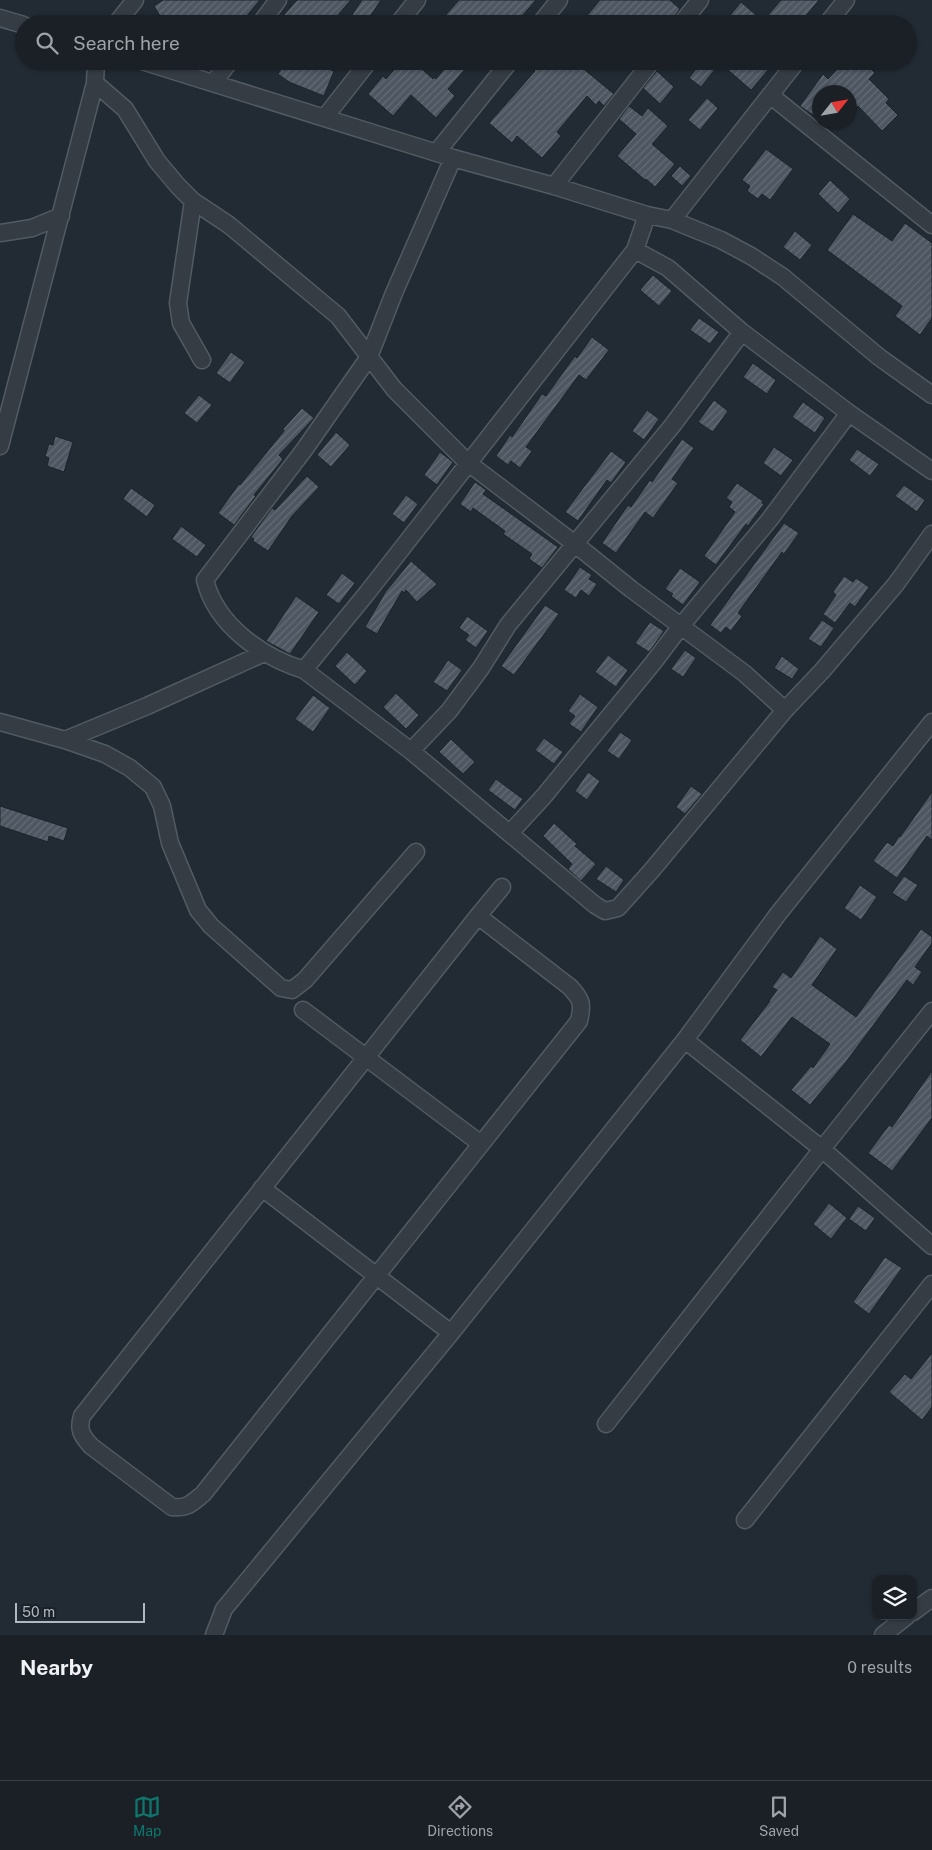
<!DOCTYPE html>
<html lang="en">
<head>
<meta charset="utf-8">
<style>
  body { margin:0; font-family:"Public Sans",sans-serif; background:#23282e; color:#f1f3f6 }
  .controls { position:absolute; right:15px; bottom:15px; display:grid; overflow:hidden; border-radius:10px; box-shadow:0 1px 4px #0004 }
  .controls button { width:45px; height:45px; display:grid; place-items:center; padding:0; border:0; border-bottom:1px solid #383e43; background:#1a2026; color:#f1f3f6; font:25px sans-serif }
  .compass { position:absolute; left:812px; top:85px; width:45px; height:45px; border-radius:50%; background:#1a2026; box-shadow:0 1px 4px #0004; rotate:59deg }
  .scale { position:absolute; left:15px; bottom:12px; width:130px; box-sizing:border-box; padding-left:5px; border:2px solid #afb7c1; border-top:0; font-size:14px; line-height:18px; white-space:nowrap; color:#afb7c1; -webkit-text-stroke:4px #1a2128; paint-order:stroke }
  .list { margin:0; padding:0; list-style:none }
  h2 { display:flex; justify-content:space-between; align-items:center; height:65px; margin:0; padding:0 20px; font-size:21px }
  h2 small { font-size:16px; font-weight:400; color:#9fa3a7 }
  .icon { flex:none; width:28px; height:28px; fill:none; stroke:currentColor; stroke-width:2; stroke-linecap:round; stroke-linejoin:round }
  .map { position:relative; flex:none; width:932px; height:1635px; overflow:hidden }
  .search { position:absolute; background:#1a2026; box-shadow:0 1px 4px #0004; left:15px; right:15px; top:15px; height:55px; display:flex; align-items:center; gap:12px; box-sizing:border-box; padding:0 18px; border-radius:28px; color:#9fa3a7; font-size:19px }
  .sheet { height:145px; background:#1a2026 }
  nav { display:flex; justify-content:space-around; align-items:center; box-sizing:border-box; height:70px; border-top:1px solid #383e43; background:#1a2026; font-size:14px; color:#9fa3a7 }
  nav a { display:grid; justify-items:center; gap:2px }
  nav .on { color:#0f766e }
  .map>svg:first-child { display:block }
  .building { fill:url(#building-hatch); stroke:#1c232a }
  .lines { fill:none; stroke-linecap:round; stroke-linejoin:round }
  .minor-casing { stroke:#525a62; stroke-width:19 }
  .minor { stroke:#353c44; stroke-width:16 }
</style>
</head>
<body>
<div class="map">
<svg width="932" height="1635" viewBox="0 0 932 1635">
  <defs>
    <pattern id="building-hatch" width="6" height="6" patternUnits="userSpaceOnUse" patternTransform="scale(1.25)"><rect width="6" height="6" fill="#4d5661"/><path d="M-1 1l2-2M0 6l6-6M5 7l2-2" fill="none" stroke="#646c76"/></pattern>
  </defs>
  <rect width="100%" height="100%" fill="#222a33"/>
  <!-- building -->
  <path class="building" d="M 163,0 L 260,0 L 240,24 L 165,24 L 154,6 Z
    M 297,0 L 351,0 L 330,24 L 276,24 Z
    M 362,0 L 381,0 L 365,24 L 352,15 Z
    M 459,0 L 536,0 L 515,24 L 453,24 L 444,17 Z
    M 600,0 L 670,0 L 680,9 L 673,18 L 671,24 L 667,24 L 656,15 L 648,24 L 580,24 Z
    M 781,0 L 819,0 L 799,24 L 723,24 L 741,2 L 763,21 Z
    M 267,61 L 336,61 L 331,70 L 334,71 L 324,96 L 289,82 L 278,74 L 281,70 Z
    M 402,61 L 413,61 L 433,79 L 434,77 L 436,79 L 451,61 L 472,61 L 448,89 L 455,96 L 436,118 L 411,95 L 393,116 L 368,94 L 383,76 L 386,79 Z
    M 524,61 L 574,61 L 614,94 L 604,106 L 599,101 L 596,105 L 587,96 L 557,132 L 561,136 L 542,158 L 517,136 L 512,143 L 489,123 L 535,71 Z
    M 702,61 L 761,61 L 769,69 L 751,90 L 720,63 L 701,87 L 689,78 Z
    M 845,61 L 863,61 L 875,73 L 869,79 L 889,99 L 886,103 L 898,115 L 882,131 L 858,106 L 850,118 L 850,92 L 820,92 L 820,120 L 800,106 L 823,74 L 828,79 Z
    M 657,71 L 674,87 L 660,104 L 643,88 Z
    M 707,98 L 718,108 L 700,130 L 688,120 Z
    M 629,106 L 642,116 L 648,108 L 668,126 L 652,144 L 675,164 L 655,187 L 646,179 L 645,180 L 617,156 L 636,134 L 619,119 Z
    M 766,149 L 793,169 L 770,200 L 762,194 L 758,199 L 747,191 L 750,186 L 742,180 Z
    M 680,166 L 691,176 L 682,186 L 671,176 Z
    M 830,180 L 850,199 L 838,213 L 818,194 Z
    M 853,214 L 892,241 L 905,223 L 932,243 L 932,318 L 920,335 L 895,316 L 902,306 L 827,250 Z
    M 795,231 L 812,245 L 800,260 L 783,247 Z
    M 653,275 L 672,291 L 659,306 L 640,290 Z
    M 699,318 L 719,332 L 710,344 L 690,330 Z
    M 592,337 L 609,350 L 586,380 L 579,375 L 526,447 L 532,451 L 520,468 L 511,461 L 508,465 L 496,456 L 510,435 L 512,437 L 542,394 L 546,396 L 575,356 L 577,358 Z
    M 231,352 L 245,362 L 230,383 L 216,373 Z
    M 753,363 L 776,380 L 767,394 L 743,377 Z
    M 199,395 L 212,405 L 197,423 L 184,413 Z
    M 714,400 L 728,411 L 713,432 L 698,422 Z
    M 803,402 L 825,418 L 815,433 L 792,417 Z
    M 302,408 L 314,418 L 279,455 L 283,459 L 254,495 L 256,496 L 234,525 L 218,513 L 239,484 L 240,485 L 284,431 L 283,429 Z
    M 647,410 L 659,419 L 644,440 L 632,431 Z
    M 336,432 L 350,445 L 331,467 L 317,455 Z
    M 55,436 L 73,442 L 64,472 L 47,466 L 49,458 L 45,456 L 49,444 L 53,445 Z
    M 682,439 L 694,448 L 672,479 L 678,483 L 653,518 L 645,512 L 616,553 L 602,543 L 628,505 L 631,507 L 650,480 L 652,482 Z
    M 774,447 L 793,460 L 781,476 L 763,463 Z
    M 857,449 L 879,464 L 870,476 L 849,460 Z
    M 611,451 L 626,462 L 611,483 L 607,480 L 578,521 L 565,512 Z
    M 440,452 L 453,462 L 437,485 L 424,475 Z
    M 307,476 L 319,487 L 292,516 L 268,551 L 253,541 L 254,539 L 251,537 L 272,508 L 275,510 Z
    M 475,482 L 486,490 L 483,494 L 558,547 L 542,568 L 529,559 L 532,554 L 503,534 L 505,531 L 473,508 L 471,512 L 460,504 Z
    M 737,483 L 763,501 L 762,503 L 764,504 L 748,526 L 746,524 L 716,565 L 704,556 L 735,512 L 729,507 L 732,502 L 726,498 Z
    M 904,485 L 925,500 L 917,512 L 895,496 Z
    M 131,488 L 155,505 L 147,517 L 123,499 Z
    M 406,495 L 418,504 L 404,523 L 392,514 Z
    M 784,523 L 799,533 L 784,554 L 782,552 L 738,613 L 742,616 L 731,631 L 726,627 L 721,633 L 710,625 Z
    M 181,526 L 206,545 L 197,557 L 172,539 Z
    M 411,561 L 437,584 L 417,602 L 406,590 L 404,593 L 402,591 L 377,634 L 365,627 L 386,591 Z
    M 580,567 L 592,575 L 589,579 L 597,584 L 589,596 L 581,590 L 576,598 L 564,590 Z
    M 680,568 L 700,582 L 683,605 L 671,596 L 673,594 L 665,589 Z
    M 342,573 L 355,583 L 339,604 L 326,595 Z
    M 844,576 L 853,582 L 856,578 L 869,587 L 855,607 L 850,603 L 835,623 L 823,614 L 836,595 L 833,592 Z
    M 296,596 L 319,612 L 290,654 L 266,641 Z
    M 545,605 L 559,614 L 514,675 L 501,666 Z
    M 467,616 L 488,631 L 476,648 L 465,640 L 469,635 L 459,628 Z
    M 822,620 L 834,628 L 821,647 L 808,639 Z
    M 650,622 L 664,631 L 649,652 L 635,643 Z
    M 685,650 L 696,658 L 683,677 L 671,669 Z
    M 347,652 L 367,671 L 355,685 L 335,666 Z
    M 608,655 L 628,670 L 616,687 L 595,672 Z
    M 782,656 L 799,669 L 792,679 L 774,668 Z
    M 448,660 L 462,670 L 447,691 L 433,682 Z
    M 396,693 L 419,715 L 406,729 L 383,707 Z
    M 580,694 L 598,707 L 581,732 L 569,724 L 575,716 L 568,711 Z
    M 313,695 L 330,708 L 313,732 L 295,719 Z
    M 620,732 L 632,740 L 619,759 L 607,751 Z
    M 544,738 L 563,752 L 554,764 L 535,750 Z
    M 451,739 L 475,762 L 463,774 L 439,752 Z
    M 588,772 L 600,781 L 587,800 L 575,791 Z
    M 496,779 L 523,799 L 515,810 L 488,790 Z
    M 691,786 L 702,794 L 685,814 L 676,807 Z
    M 932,792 L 932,840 L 927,836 L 897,878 L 873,861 L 887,842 L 893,846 L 899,836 L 900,837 Z
    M 0,806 L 68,828 L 64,841 L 49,836 L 48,842 L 0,826 Z
    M 554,823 L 577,844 L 575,846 L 596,864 L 581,881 L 568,869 L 572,864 L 543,836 Z
    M 606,866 L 624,880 L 616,892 L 596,879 Z
    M 904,876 L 918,885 L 906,902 L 892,893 Z
    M 860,885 L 877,897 L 861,920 L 844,908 Z
    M 921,929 L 932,937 L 932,943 L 915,967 L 922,972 L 913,985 L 907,980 L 846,1062 L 810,1105 L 791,1090 L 811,1066 L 813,1068 L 830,1044 L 792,1017 L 761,1057 L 740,1040 L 770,1001 L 769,1001 L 777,990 L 772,987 L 783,972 L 791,978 L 820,936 L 837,949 L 812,985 L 856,1017 Z
    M 932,1071 L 932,1118 L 892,1171 L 868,1153 L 889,1125 L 892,1127 Z
    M 829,1203 L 847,1218 L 831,1239 L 813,1224 Z
    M 858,1206 L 875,1218 L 866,1231 L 849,1219 Z
    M 885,1257 L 902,1268 L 869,1314 L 853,1302 Z
    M 932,1353 L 932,1407 L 922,1420 L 889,1392 L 905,1374 L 911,1379 Z"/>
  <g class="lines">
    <!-- minor casing -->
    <g class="minor-casing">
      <path id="minor" d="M 0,18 L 24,25
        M 116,24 L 135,0
        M 260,24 L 278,0
        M 398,24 L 417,0
        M 540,24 L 559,0
        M 681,24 L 700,0
        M 827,24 L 846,0
        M 142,61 L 453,158 L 554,186 L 647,215 L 672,220 L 721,240 L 751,256 L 783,277 L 879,357 L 932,395
        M 95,83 L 125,109 L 157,161 L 178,186 L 193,201 L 229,225 L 338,316 L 394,389 L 467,462 L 575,544 L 631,589 L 744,673 L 785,710
        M 213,83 L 230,61
        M 770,95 L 932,225
        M 325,117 L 369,61
        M 437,152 L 510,61
        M 554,186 L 652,61
        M 193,201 L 178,303 L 181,323 L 202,360
        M 672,220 L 797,61
        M 0,233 L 32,228 L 61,216
        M 635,250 L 647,215
        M 0,446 L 95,83 L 96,61
        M 932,471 L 849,413 L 742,332 L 668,268 L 635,250 L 367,593 L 304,670 L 411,751 L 595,905 L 605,911 L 618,908 L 652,870 L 785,710 L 822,671 L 896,584 L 932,534
        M 304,670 C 262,657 216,625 205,580 L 304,450 L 369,357 L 394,293 L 453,158
        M 0,722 L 65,740 L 105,754 L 130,768 L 153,787 L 162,806 L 170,843 L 198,910 L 211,926 L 281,988 L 292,990 L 305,980 L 416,852
        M 65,740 L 147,706 L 264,653
        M 411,751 L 449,711 L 481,668 L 508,625 L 672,426 L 742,332
        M 510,833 L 544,796 L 653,663 L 681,626 L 770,519 L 849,413
        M 478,916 L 570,987 C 582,1000 583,1004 579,1021 L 203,1494 C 192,1503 187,1509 172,1507 L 91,1446 C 81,1435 78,1429 82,1416 L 478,916 L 502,887
        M 303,1010 L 481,1144
        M 685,1040 L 822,1149 L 932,1246
        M 262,1188 L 451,1333
        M 606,1424 L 822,1149 L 932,1011
        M 745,1520 L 932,1284
        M 913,1612 L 932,1598
        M 214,1635 L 224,1609 L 451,1333 L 685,1040 L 778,914 L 932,722
        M 883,1635 L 907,1616"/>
    </g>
    <!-- minor -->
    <use href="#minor" class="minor"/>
  </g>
</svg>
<div class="controls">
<button><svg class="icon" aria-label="layers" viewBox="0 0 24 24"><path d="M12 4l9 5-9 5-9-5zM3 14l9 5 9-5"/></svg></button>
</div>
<svg class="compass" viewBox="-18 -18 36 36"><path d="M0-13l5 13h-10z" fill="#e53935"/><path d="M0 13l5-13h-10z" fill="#9fa3a7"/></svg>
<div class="scale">50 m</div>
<div class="search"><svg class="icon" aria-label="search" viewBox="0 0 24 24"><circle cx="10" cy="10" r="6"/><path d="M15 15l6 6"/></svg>Search here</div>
</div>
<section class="sheet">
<h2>Nearby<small>0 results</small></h2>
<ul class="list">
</ul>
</section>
<nav>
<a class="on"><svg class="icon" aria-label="map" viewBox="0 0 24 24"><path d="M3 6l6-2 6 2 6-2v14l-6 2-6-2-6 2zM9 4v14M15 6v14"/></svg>Map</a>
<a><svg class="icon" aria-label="directions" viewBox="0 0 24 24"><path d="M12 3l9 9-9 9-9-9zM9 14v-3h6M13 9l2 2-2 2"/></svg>Directions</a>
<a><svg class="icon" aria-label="saved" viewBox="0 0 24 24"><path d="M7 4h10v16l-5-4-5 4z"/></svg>Saved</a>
</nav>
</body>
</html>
